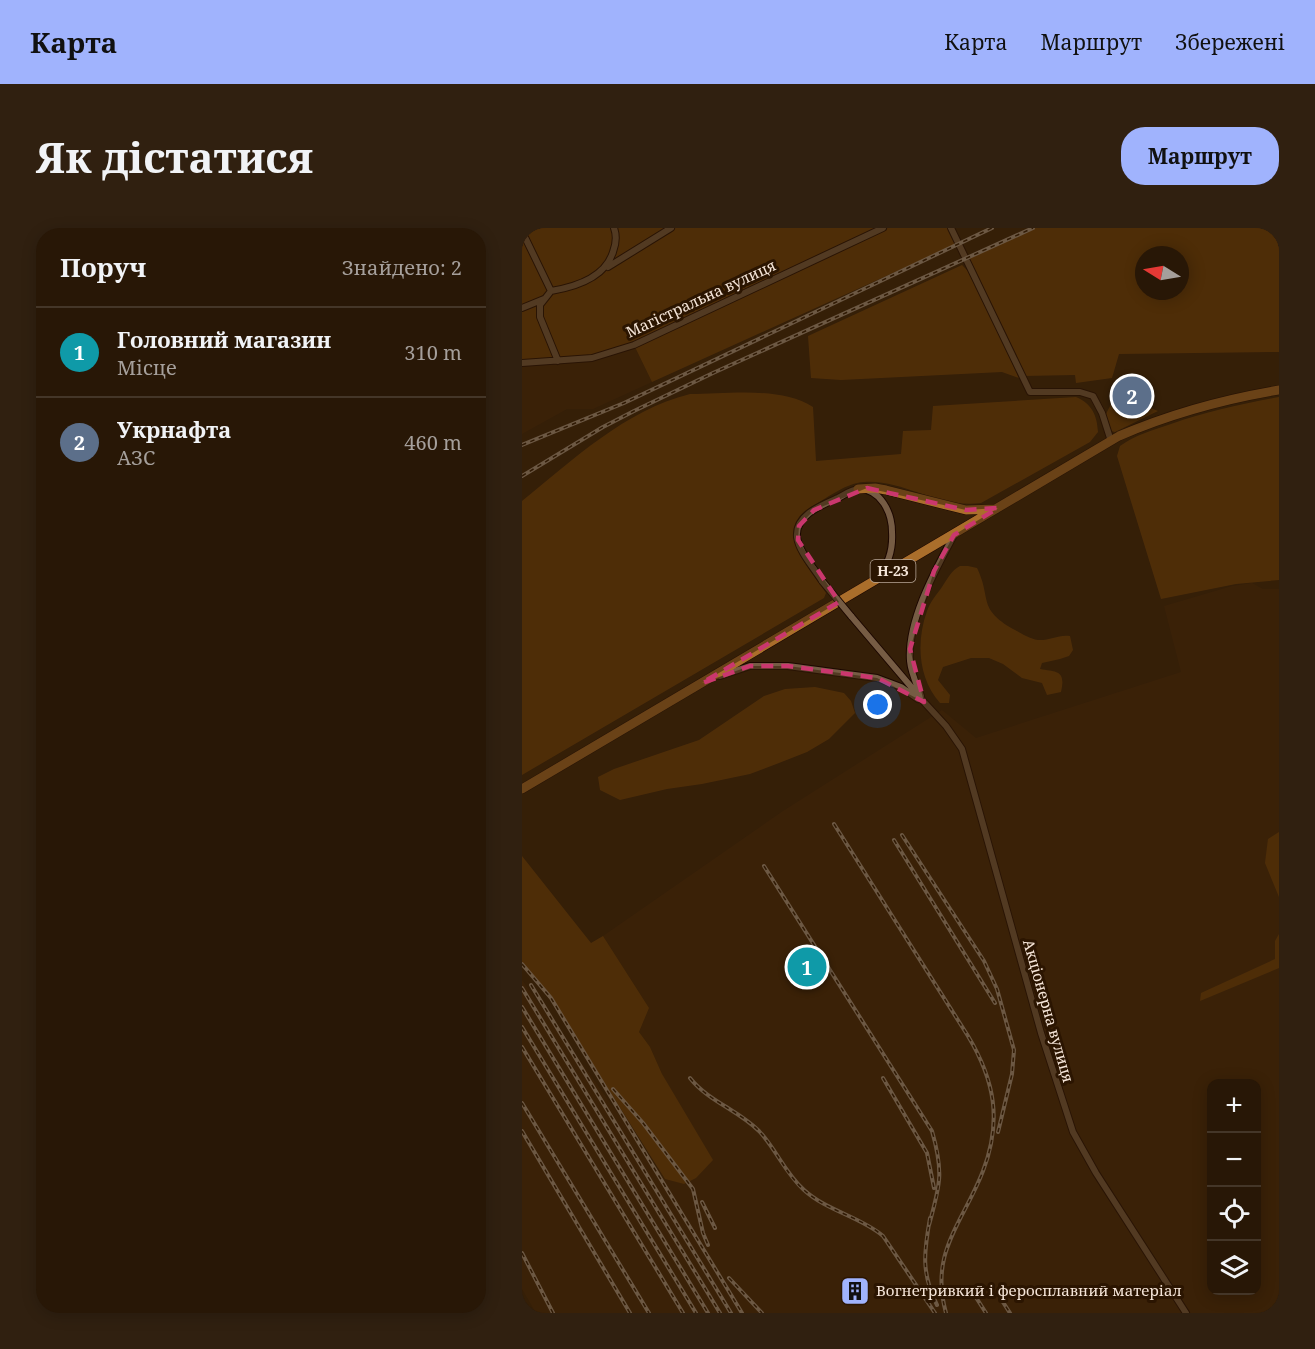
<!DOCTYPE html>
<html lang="uk">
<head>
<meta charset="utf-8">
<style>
  body { margin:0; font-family:"Noto Serif",serif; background:#302010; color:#f1f3f6 }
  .controls { position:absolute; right:18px; bottom:18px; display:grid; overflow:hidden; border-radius:12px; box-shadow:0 3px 15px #0003 }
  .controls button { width:54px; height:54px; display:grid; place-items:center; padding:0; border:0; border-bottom:2px solid #443628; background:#281706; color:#f1f3f6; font:30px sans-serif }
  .compass { position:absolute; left:613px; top:18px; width:54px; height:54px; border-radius:50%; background:#281706; box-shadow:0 3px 15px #0003; rotate:281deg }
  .you { position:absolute; left:356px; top:477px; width:21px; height:21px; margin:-15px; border:4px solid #fff; border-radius:50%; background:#1a73e8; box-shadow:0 0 0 9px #1a73e833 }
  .badge { display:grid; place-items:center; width:39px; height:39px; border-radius:50%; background:#a0b3fd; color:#fff; font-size:20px; font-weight:700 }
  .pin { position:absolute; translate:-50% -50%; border:3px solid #fff; box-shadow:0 2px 6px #0006 }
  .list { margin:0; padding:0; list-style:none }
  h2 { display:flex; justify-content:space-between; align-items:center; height:78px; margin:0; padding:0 24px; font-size:26px }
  h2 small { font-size:20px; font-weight:400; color:#a59f9b }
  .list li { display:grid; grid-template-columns:39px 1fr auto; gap:18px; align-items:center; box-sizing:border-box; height:90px; padding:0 24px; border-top:2px solid #443628 }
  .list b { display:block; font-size:22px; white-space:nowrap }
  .list p { margin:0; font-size:20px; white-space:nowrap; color:#a59f9b }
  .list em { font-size:20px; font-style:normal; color:#a59f9b }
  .icon { flex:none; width:33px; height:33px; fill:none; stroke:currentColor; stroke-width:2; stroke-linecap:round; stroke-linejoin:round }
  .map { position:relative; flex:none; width:757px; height:1085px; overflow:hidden; border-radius:24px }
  header { display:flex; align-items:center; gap:36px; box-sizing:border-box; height:84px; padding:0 30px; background:#a0b3fd; color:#111 }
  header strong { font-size:28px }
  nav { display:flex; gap:33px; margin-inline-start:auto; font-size:21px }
  .intro { display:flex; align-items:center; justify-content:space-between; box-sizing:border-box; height:144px; padding:0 36px }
  h1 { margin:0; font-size:42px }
  .button { padding:15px 27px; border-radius:24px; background:#a0b3fd; color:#111; font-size:21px; font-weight:700 }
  main { display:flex; gap:36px; padding:0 36px }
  aside { flex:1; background:#281706; border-radius:24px; box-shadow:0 3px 15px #0003 }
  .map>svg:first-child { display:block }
  .built { fill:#412508; fill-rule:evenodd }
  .green { fill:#6e3f08; fill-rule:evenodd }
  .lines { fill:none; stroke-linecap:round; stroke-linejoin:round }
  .minor-casing { stroke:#1c0700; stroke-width:8 }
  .primary-casing { stroke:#1c0700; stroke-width:10 }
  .minor { stroke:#765c44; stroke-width:6 }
  .primary { stroke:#aa6e2b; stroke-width:9 }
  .rail-casing { stroke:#b09e8d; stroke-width:4 }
  .rail { stroke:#2b1501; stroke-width:1.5; stroke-dasharray:4.5; stroke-linecap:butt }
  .minor-bridge-casing { stroke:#1c0700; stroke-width:8; stroke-linecap:butt }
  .minor-bridge { stroke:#765c44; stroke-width:6 }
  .marked { fill:none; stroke:#ca376e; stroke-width:4.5; stroke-dasharray:12 8; stroke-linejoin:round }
  .labels { text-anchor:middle; stroke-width:6; stroke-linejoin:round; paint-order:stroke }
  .shield { fill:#2b1501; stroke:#b8a798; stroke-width:1.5 }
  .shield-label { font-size:14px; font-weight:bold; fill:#f5e5d8 }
  .street-label { font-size:15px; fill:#f5e5d8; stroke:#2b1501 }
  .poi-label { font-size:15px; fill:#f5e5d8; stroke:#2b1501; text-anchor:start }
</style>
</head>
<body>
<header>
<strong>Карта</strong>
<nav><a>Карта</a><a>Маршрут</a><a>Збережені</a></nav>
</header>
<div class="intro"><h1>Як дістатися</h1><a class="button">Маршрут</a></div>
<main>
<aside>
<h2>Поруч<small>Знайдено: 2</small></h2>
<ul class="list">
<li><span class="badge" style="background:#0f9aa8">1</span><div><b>Головний магазин</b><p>Місце</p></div><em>310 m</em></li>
<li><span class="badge" style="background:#5c6f8a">2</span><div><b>Укрнафта</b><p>АЗС</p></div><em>460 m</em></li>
</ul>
</aside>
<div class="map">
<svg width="757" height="1085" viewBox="0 0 757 1085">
  <rect width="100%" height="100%" fill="#351f08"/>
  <!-- built -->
  <path class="built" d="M 112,117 L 130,154 L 71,181 L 45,181 L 0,206 L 0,135 Z
    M 730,355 L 741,361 L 757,361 L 757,1085 L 14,1085 L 0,1061 L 0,752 L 143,951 L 163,956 L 140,846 L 128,819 L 117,804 L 127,780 L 81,708 L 261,583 L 420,482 L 454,510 L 659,444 L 642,378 L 710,358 ZM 690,856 L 734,856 L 734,1062 L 690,1062 Z"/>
  <!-- green -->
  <path class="green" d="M 0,0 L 429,0 L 437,15 L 130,154 L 112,117 L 70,130 L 0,135 Z
    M 511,0 L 757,0 L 757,124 L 597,126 L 590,150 L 554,155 L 553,147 L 501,148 L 444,30 ZM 622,27 L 658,27 L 658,63 L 622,63 Z
    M 440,37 L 449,46 L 497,150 L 480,144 L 319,152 L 289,150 L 286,108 Z
    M 168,166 C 206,166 258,158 291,179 L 294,233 L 379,226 L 381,203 L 409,202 L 411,178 L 554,169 C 570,176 575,187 576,204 L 568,214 L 459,275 C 417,281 381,251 342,254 C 324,255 307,269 292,277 C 248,301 286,338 304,365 L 302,370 L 0,547 L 0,273 C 51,232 103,182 168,166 Z
    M 757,169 L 757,352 L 714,356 L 639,371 L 595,228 L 598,218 C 613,207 631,202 649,196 C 684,184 720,176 757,169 Z
    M 594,175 L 616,175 L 636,183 L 593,204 L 589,203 L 584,186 L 589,176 Z
    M 438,338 L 446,338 L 455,340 C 470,371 455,380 491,401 C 499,405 507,411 516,412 C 527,413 537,406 548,408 L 551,422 L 547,428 L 538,431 L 520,435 L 518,441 C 535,444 544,442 539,464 L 525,467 L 520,455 L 500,450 L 481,436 L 467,430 L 449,430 L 421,439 L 416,452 L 428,467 L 427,475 L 418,475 C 396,450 394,414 405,383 C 408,374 415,366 420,359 C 425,351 430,342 438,338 Z
    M 293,459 L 322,465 L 329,473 L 333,485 L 307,511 L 285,524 L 257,535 L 228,546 L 180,556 L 145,561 L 98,572 L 78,562 L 76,549 L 92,541 L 177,512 L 242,468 L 263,461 Z
    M 757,604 L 757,669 L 743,635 L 746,611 Z
    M 0,628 L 69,715 L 81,708 L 127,780 L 117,804 L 128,819 L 140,846 L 191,932 L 174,950 L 162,956 L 143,951 L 29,770 L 0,736 Z
    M 757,706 L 757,740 L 678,773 L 679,765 L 753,731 L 753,713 Z"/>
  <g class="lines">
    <!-- minor casing -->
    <g class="minor-casing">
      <path id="minor" d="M 429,0 L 508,164 L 558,164 L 571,168 L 580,185 L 589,213
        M 0,3 L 29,63
        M 86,39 L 149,0
        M 0,80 L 22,71
        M 36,133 L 18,89 L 18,77 L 29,63 C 53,59 83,50 91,24 C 94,16 95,8 92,0
        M 0,135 L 70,130 L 112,117 L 361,0
        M 300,353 C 292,340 277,324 275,309 C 273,287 300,277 316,270 C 322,267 330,261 337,261 C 359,261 370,285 370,304 C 371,320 368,334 357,347
        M 329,388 L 402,474 L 424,498 L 440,521 L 519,805 L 551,904 L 574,945 L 664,1085
        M 198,448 L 228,438 L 266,438 L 355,450 L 379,459 L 396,471
        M 399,468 C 395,457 389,445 388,433 C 385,392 414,341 432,307"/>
    </g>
    <!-- primary casing -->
    <g class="primary-casing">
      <path id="primary" d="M 336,261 L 353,260 L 364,262 L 444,282 L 474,281
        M 0,561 L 597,208 C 648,186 703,171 757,162"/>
    </g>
    <!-- minor -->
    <use href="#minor" class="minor"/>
    <!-- primary -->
    <use href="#primary" class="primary"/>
    <!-- rail casing -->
    <g class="rail-casing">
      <path id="rail" d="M 0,217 L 102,175 L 470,0
        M 0,248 L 81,199 L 112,183 L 191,145 L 511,0
        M 312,596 L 446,808 C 473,853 480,893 461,943 C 441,995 407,1024 424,1085
        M 380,607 L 462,733 L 475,761 L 492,822 L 490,846 L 476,904
        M 372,612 L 473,775
        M 242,638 L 410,903 C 422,945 418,957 407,997
        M 0,736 L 29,770 L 220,1085
        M 9,757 L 209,1085
        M 0,760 L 198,1085
        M 0,779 L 186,1085
        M 0,799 L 174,1085
        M 0,819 L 161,1085
        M 168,850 C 186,873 216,882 237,903 C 254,921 263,945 282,962 C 305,983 339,989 361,1008 L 413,1085
        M 361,850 L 405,925 L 412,960
        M 91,861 L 121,895 L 171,961 L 181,1005 L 186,1017
        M 0,875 L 127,1085
        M 0,903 L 108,1085
        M 180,974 L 193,1000
        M 408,990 C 402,1024 399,1045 415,1077
        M 0,1025 L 31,1085
        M 207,1050 L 240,1085
        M 448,1060 L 464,1085
        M 479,1071 L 488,1085"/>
    </g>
    <!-- rail -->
    <use href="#rail" class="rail"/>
    <!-- minor-bridge casing -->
    <g class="minor-bridge-casing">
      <path id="minor-bridge" d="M 300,353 L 329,388"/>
    </g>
    <!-- minor-bridge -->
    <use href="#minor-bridge" class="minor-bridge"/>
  </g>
  <!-- marked area -->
  <path d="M0 0H757V1085H0ZM 345,260 L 444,282 L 476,280 L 432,307 L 412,343 L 388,421 L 402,474 L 355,450 L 266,438 L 228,438 L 180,455 L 317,374 L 276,312 L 277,298 L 292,282 Z" fill="#351f08" fill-opacity=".55" fill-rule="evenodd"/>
  <path class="marked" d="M 345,260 L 444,282 L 476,280 L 432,307 L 412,343 L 388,421 L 402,474 L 355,450 L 266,438 L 228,438 L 180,455 L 317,374 L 276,312 L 277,298 L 292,282 Z"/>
  <!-- icons -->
  <defs>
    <g id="building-square" transform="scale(1.5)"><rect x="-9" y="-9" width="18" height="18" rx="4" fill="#a0b3fd" stroke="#2b1501"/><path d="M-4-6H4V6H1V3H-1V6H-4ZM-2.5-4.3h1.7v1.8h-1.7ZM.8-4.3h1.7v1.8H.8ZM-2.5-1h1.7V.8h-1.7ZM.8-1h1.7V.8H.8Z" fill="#111"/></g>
  </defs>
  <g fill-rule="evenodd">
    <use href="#building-square" x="333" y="1063"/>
  </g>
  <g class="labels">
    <!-- shield labels -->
    <rect class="shield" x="348.5" y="332" width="45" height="22" rx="4.5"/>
    <g class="shield-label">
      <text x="371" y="348">Н-23</text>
    </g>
    <!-- street labels -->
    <g class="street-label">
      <text transform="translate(179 71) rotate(-25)" y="5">Магістральна вулиця</text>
      <text transform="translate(526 783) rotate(74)" y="5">Акціонерна вулиця</text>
    </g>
    <!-- poi labels -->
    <g class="poi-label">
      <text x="354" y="1068">Вогнетривкий і феросплавний матеріал</text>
    </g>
  </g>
</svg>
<div class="controls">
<button>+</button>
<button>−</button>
<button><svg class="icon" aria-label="locate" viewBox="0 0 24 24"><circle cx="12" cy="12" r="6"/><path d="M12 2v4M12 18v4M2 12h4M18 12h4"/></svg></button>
<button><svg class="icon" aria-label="layers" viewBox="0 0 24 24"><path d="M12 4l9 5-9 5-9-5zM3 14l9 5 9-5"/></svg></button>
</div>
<svg class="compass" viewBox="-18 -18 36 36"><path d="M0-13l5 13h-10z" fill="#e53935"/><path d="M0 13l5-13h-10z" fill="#a59f9b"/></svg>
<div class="you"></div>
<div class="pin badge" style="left:285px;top:739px;background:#0f9aa8">1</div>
<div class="pin badge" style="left:610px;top:168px;background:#5c6f8a">2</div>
</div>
</main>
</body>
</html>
